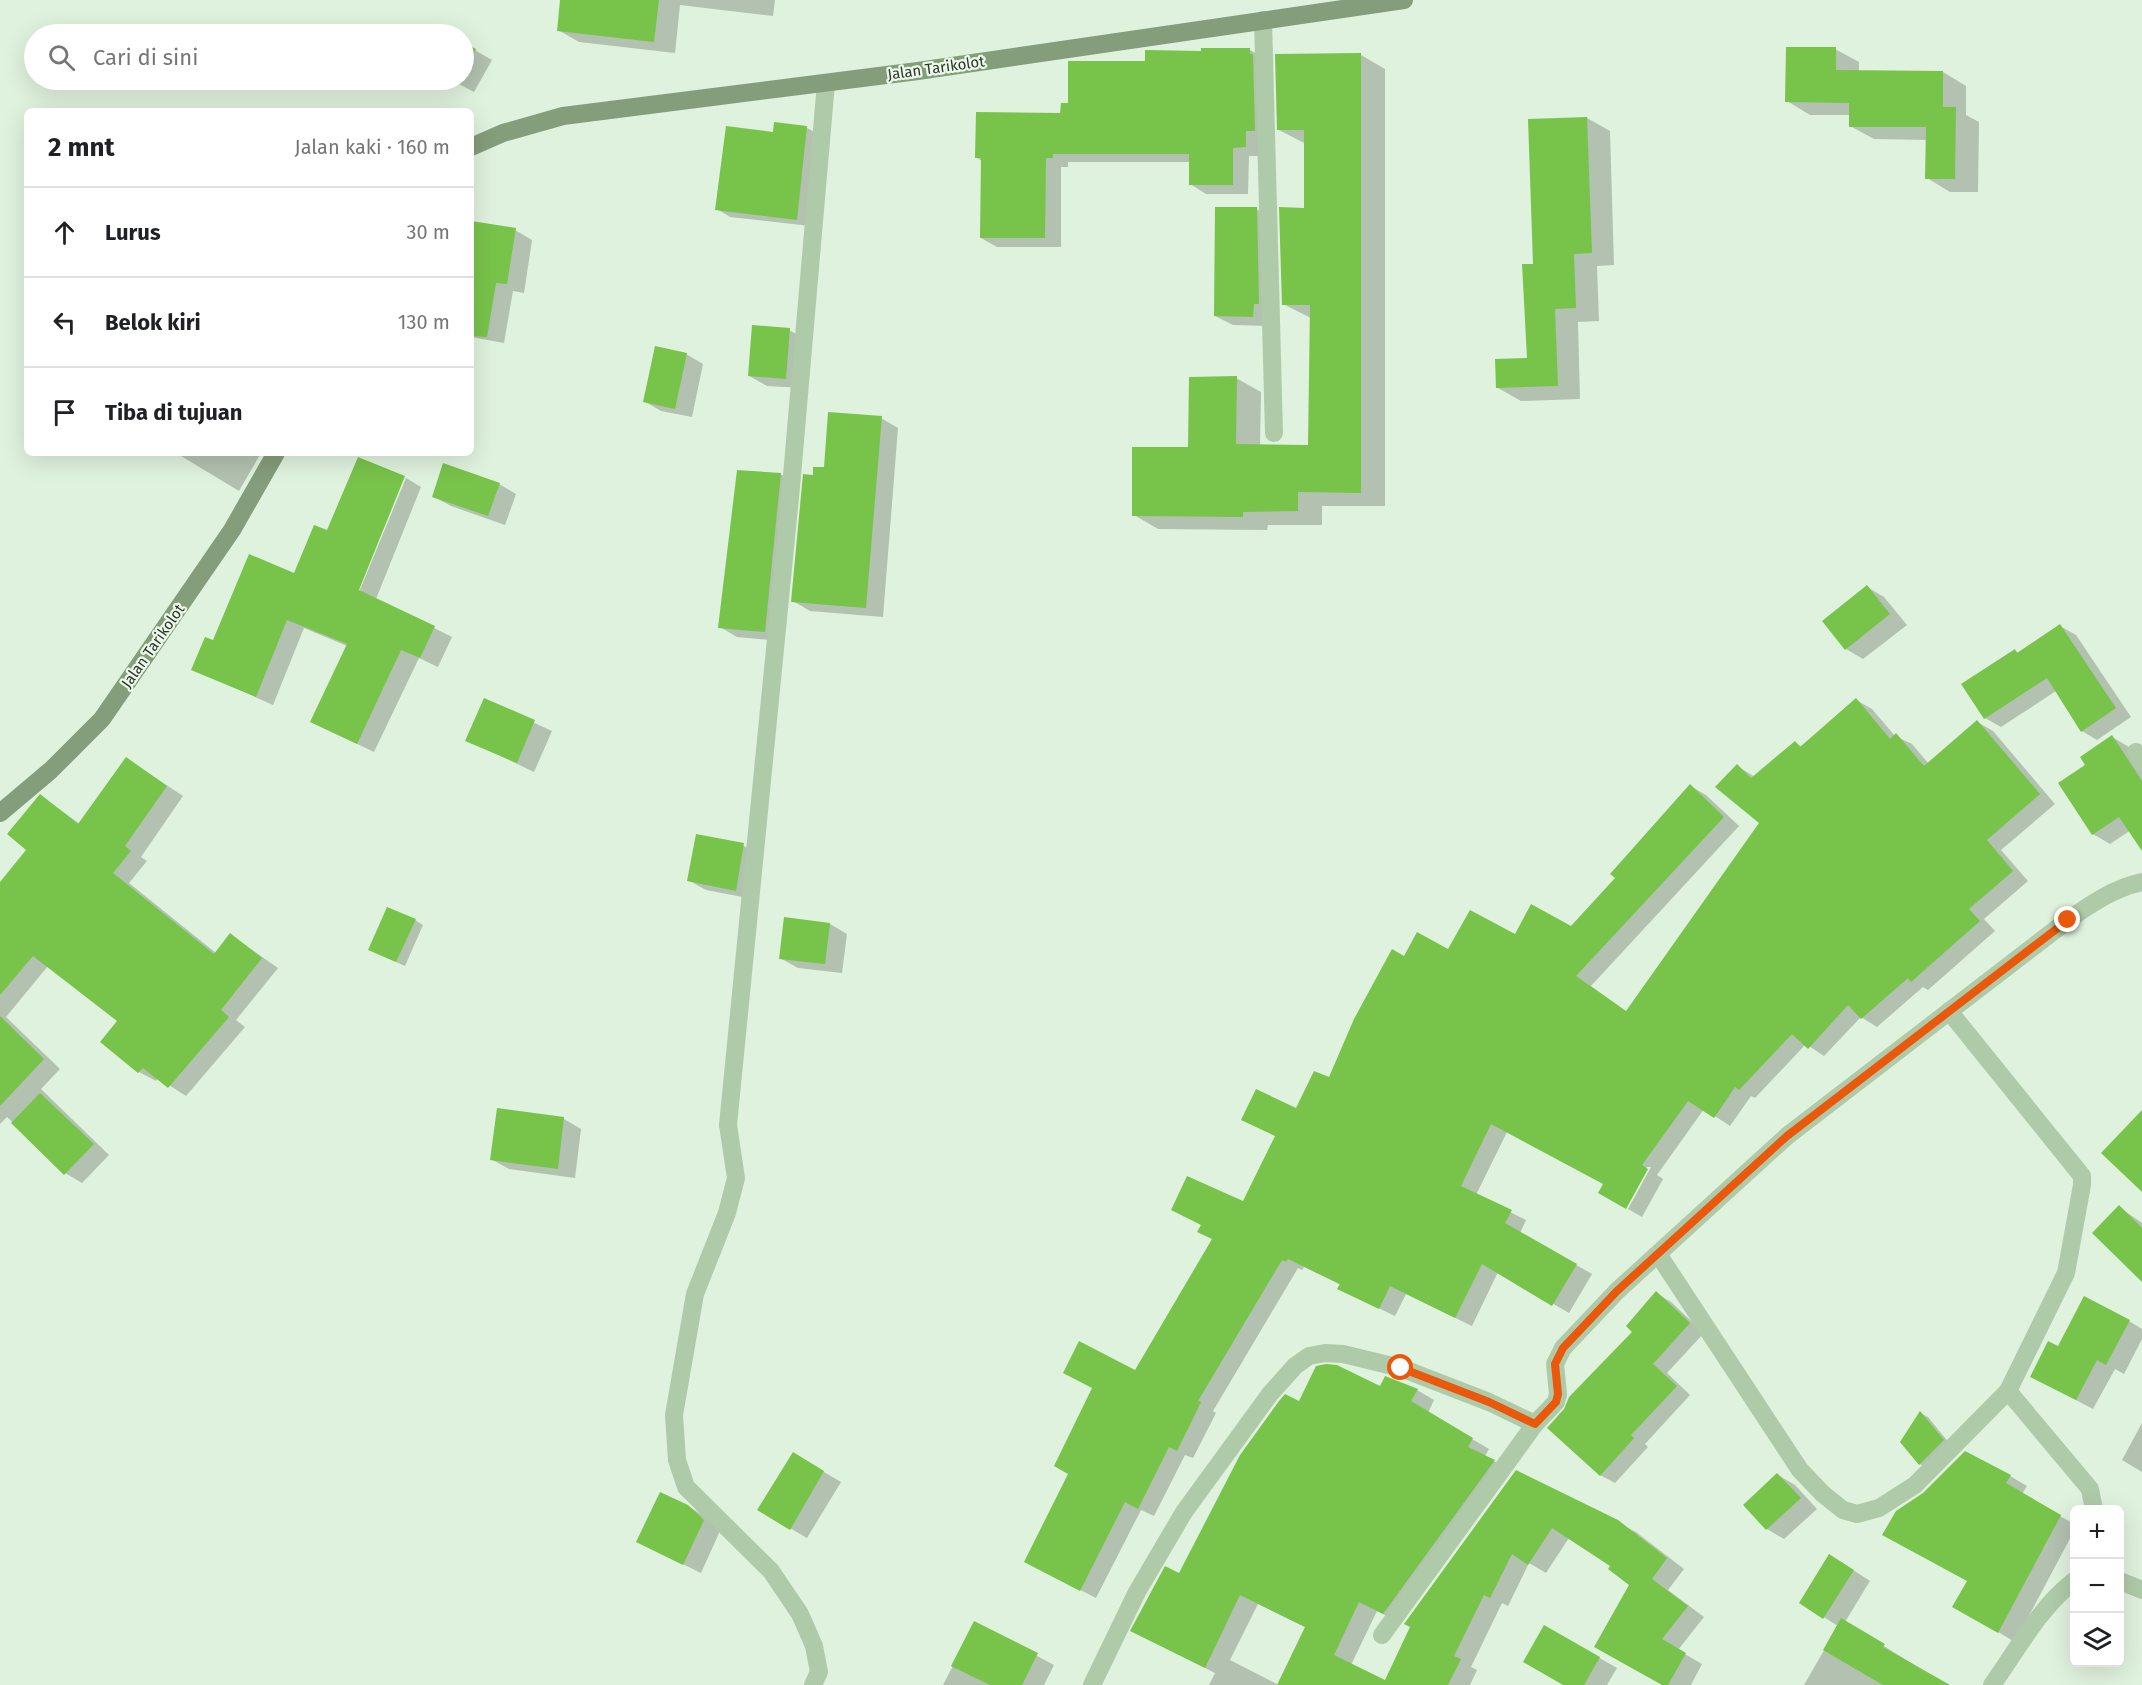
<!DOCTYPE html>
<html lang="id">
<head>
<meta charset="utf-8">
<style>
  body { margin:0; font-family:"Fira Sans",sans-serif; background:#f6f6f6; color:#202124 }
  .controls { position:absolute; right:18px; bottom:18px; display:grid; overflow:hidden; border-radius:9px; box-shadow:0 6px 24px #0002 }
  .controls button { width:54px; height:54px; display:grid; place-items:center; padding:0; border:0; border-bottom:2px solid #e0e0e0; background:#fff; color:#202124; font:30px sans-serif }
  .stop { position:absolute; width:18px; height:18px; margin:-14px; border:4px solid #ea580c; border-radius:50%; background:#fff }
  .stop.end { background:#ea580c; border-color:#fff; box-shadow:0 2px 6px #0008 }
  .list { margin:0; padding:0; list-style:none }
  h2 { display:flex; justify-content:space-between; align-items:center; height:78px; margin:0; padding:0 24px; font-size:26px }
  h2 small { font-size:20px; font-weight:400; color:#757577 }
  .list li { display:grid; grid-template-columns:39px 1fr auto; gap:18px; align-items:center; box-sizing:border-box; height:90px; padding:0 24px; border-top:2px solid #e0e0e0 }
  .list b { display:block; font-size:22px; white-space:nowrap }
  .list em { font-size:20px; font-style:normal; color:#757577 }
  .icon { flex:none; width:33px; height:33px; fill:none; stroke:currentColor; stroke-width:2; stroke-linecap:round; stroke-linejoin:round }
  .map { position:relative; flex:none; width:2142px; height:1685px; overflow:hidden }
  .search { position:absolute; background:#fff; box-shadow:0 6px 24px #0002; left:24px; top:24px; width:450px; height:66px; display:flex; align-items:center; gap:15px; box-sizing:border-box; padding:0 21px; border-radius:33px; color:#757577; font-size:22px }
  .panel { position:absolute; background:#fff; box-shadow:0 6px 24px #0002; left:24px; top:108px; width:450px; height:348px; border-radius:9px }
  .map>svg:first-child { display:block }
  .shadow { fill:#0003; fill-rule:evenodd }
  .building { fill:#78c34a }
  .lines { fill:none; stroke-linecap:round; stroke-linejoin:round }
  .street { stroke:#afcaa9; stroke-width:18 }
  .secondary { stroke:#849d7b; stroke-width:18 }
  .route { stroke:#ea580c; stroke-width:8 }
  .labels { text-anchor:middle; stroke-width:4.5; stroke-linejoin:round; paint-order:stroke }
  .street-label { font-size:15px; fill:#2d3729; stroke:#ebf9ea }
</style>
</head>
<body>
<div class="map">
<svg width="2142" height="1685" viewBox="0 0 2142 1685">
  <rect width="100%" height="100%" fill="#dff2dd"/>
  <!-- shadow -->
  <path class="shadow" d="M 562,0 L 775,0 L 773,16 L 680,5 L 675,53 L 579,42 L 558,30 Z
    M 464,44 L 492,60 L 474,92 L 451,80 L 464,80 Z
    M 1835,49 L 1859,62 L 1859,72 L 1943,72 L 1966,86 L 1966,115 L 1979,122 L 1978,192 L 1950,192 L 1927,178 L 1928,140 L 1874,139 L 1850,126 L 1851,115 L 1810,115 L 1787,101 Z
    M 1250,50 L 1266,59 L 1262,156 L 1249,156 L 1248,194 L 1206,194 L 1190,184 L 1191,162 L 1068,162 L 1068,167 L 1061,167 L 1061,247 L 997,247 L 981,238 L 982,161 L 977,158 L 1062,114 L 1070,104 L 1146,63 L 1146,52 Z
    M 1361,55 L 1385,69 L 1385,506 L 1322,506 L 1322,525 L 1268,525 L 1267,530 L 1158,529 L 1134,515 L 1190,449 L 1236,378 L 1261,392 L 1260,446 L 1310,446 L 1311,318 L 1283,304 L 1305,209 L 1306,144 L 1279,130 Z
    M 1587,118 L 1610,131 L 1614,265 L 1597,266 L 1599,321 L 1578,322 L 1580,399 L 1521,401 L 1498,388 L 1528,360 L 1535,265 Z
    M 807,128 L 820,135 L 810,226 L 730,217 L 717,209 L 774,134 Z
    M 1256,209 L 1274,219 L 1270,326 L 1233,325 L 1215,316 Z
    M 471,223 L 515,230 L 532,240 L 524,293 L 513,291 L 504,343 L 471,337 Z
    M 789,330 L 807,340 L 803,388 L 767,386 L 749,376 Z
    M 686,354 L 703,364 L 692,417 L 661,411 L 644,401 Z
    M 881,418 L 898,428 L 883,617 L 810,611 L 793,601 L 814,477 Z
    M 176,453 L 261,453 L 239,491 Z
    M 780,474 L 798,484 L 782,641 L 737,637 L 720,627 Z
    M 406,478 L 421,487 L 376,599 L 452,637 L 438,667 L 419,658 L 374,752 L 312,722 L 347,646 L 304,628 L 273,705 L 193,669 L 214,642 L 357,597 Z
    M 499,484 L 516,494 L 505,525 L 451,506 L 434,497 Z
    M 1867,587 L 1884,597 L 1907,625 L 1863,659 L 1846,649 Z
    M 2060,626 L 2076,635 L 2131,717 L 2097,740 L 2082,731 L 2056,691 L 2001,727 L 1985,718 L 1963,685 L 2015,651 L 2019,653 Z
    M 485,700 L 552,731 L 534,772 L 467,740 Z
    M 1856,700 L 1872,709 L 1895,736 L 1912,744 L 1929,764 L 1977,722 L 1993,731 L 2055,804 L 2001,850 L 2028,881 L 1984,919 L 1995,931 L 1928,990 L 1923,987 L 1877,1027 L 1861,1017 L 1824,1056 L 1806,1044 L 1755,1098 L 1751,1096 L 1730,1126 L 1704,1109 L 1657,1175 L 1663,1179 L 1642,1217 L 1628,1209 L 1651,1167 L 1647,1167 L 1626,1207 L 1605,1184 L 1507,1132 L 1476,1195 L 1526,1220 L 1520,1233 L 1592,1274 L 1569,1313 L 1498,1272 L 1472,1326 L 1406,1294 L 1395,1316 L 1339,1289 L 1341,1285 L 1304,1267 L 1302,1270 L 1298,1268 L 1213,1411 L 1216,1413 L 1193,1458 L 1185,1455 L 1154,1516 L 1141,1510 L 1096,1598 L 1041,1570 L 1136,1372 L 1214,1240 L 1199,1232 L 1244,1203 L 1296,1110 L 1329,1079 L 1405,958 L 1571,928 L 1617,878 L 1690,786 L 1706,795 L 1739,826 L 1591,986 L 1627,1012 L 1761,822 L 1737,766 L 1755,777 L 1795,742 L 1802,747 Z
    M 2112,737 L 2129,747 L 2142,766 L 2142,837 L 2131,830 L 2110,844 L 2093,834 L 2087,765 Z
    M 127,759 L 183,796 L 141,857 L 147,861 L 129,883 L 216,953 L 231,935 L 278,968 L 236,1020 L 245,1027 L 186,1096 L 158,1078 L 156,1081 L 139,1072 L 102,1042 L 119,1021 L 48,966 L 6,1017 L 60,1069 L 41,1089 L 109,1155 L 82,1183 L 65,1173 L 7,1117 L 0,1124 L 0,884 L 28,849 L 41,796 L 80,824 Z
    M 697,836 L 744,846 L 761,856 L 753,899 L 706,890 L 688,880 Z
    M 785,918 L 830,924 L 847,934 L 842,973 L 798,968 L 780,958 Z
    M 415,920 L 423,925 L 405,966 L 378,954 Z
    M 498,1110 L 564,1119 L 581,1129 L 575,1178 L 509,1169 L 491,1159 Z
    M 2119,1207 L 2142,1223 L 2142,1280 Z
    M 1656,1293 L 1671,1302 L 1704,1333 L 1667,1373 L 1690,1395 L 1645,1444 L 1648,1447 L 1615,1483 L 1600,1475 L 1635,1332 Z
    M 2129,1321 L 2142,1329 L 2142,1339 L 2124,1374 L 2115,1369 L 2093,1409 L 2049,1386 L 2058,1348 Z
    M 1380,1388 L 1417,1390 L 1434,1400 L 1428,1413 L 1489,1449 L 1485,1456 L 1511,1471 L 1401,1623 L 1377,1611 L 1351,1665 L 1385,1682 L 1516,1472 L 1636,1532 L 1684,1569 L 1668,1590 L 1704,1617 L 1678,1650 L 1702,1664 L 1691,1685 L 1664,1685 L 1631,1584 L 1612,1566 L 1569,1538 L 1546,1573 L 1529,1563 L 1508,1606 L 1502,1603 L 1471,1667 L 1477,1670 L 1470,1685 L 1209,1685 L 1215,1673 L 1132,1631 L 1180,1575 L 1299,1403 ZM 1258,1604 L 1307,1628 L 1279,1685 L 1230,1660 Z
    M 1920,1413 L 1928,1417 L 1950,1444 L 1928,1469 L 1920,1464 Z
    M 2142,1423 L 2142,1472 L 2122,1460 Z
    M 793,1454 L 841,1482 L 807,1538 L 759,1510 Z
    M 1778,1475 L 1795,1485 L 1817,1509 L 1784,1539 L 1767,1529 L 1745,1505 Z
    M 2010,1476 L 2027,1486 L 2022,1494 L 2074,1524 L 2074,1531 L 2015,1642 L 1954,1606 L 1968,1581 L 1901,1544 Z
    M 688,1506 L 706,1517 L 720,1531 L 701,1573 L 638,1542 Z
    M 1847,1566 L 1870,1581 L 1845,1622 L 1947,1685 L 1804,1685 L 1838,1626 L 1801,1603 Z
    M 975,1623 L 1054,1665 L 1044,1685 L 943,1685 Z
    M 1545,1627 L 1617,1668 L 1607,1685 L 1566,1685 Z"/>
  <!-- building -->
  <path class="building" d="M 560,0 L 659,0 L 654,42 L 557,31 Z
    M 434,26 L 449,34 L 430,34 Z
    M 464,43 L 476,49 L 464,72 Z
    M 1786,47 L 1836,47 L 1836,70 L 1943,71 L 1943,107 L 1956,107 L 1955,179 L 1925,179 L 1926,127 L 1849,127 L 1849,103 L 1785,102 Z
    M 1201,48 L 1250,48 L 1250,54 L 1253,54 L 1255,131 L 1246,131 L 1246,147 L 1233,148 L 1233,185 L 1189,185 L 1189,154 L 1053,154 L 1053,158 L 1046,158 L 1045,238 L 980,238 L 981,158 L 975,158 L 976,112 L 1060,113 L 1061,103 L 1068,103 L 1068,61 L 1145,61 L 1145,50 L 1201,51 Z
    M 1361,53 L 1361,493 L 1298,492 L 1298,511 L 1243,512 L 1243,517 L 1132,516 L 1132,447 L 1188,447 L 1189,377 L 1237,376 L 1236,444 L 1308,445 L 1310,305 L 1282,305 L 1279,207 L 1304,208 L 1304,130 L 1277,130 L 1275,54 Z
    M 1587,117 L 1592,253 L 1574,254 L 1576,308 L 1555,309 L 1558,386 L 1496,388 L 1495,359 L 1527,358 L 1522,264 L 1533,264 L 1528,119 Z
    M 774,122 L 807,126 L 797,220 L 715,210 L 726,126 L 773,132 Z
    M 1215,207 L 1257,207 L 1259,304 L 1254,304 L 1253,317 L 1214,316 Z
    M 471,221 L 516,228 L 507,284 L 496,283 L 487,337 L 471,336 Z
    M 752,325 L 790,328 L 786,379 L 748,376 Z
    M 655,346 L 687,353 L 675,409 L 643,402 Z
    M 828,412 L 882,416 L 866,608 L 791,602 L 803,474 L 813,475 L 813,467 L 824,467 Z
    M 358,457 L 405,476 L 359,590 L 435,626 L 420,658 L 401,650 L 357,744 L 310,722 L 347,644 L 287,620 L 256,697 L 191,670 L 205,637 L 213,640 L 249,554 L 294,573 L 314,525 L 327,530 Z
    M 443,463 L 500,483 L 488,516 L 432,497 Z
    M 737,470 L 781,473 L 765,632 L 718,628 Z
    M 1867,585 L 1890,614 L 1845,650 L 1822,621 Z
    M 2060,624 L 2116,708 L 2081,732 L 2047,678 L 1984,719 L 1961,684 L 2015,649 L 2017,653 Z
    M 484,698 L 535,720 L 517,763 L 465,741 Z
    M 1856,698 L 1890,739 L 1896,733 L 1924,766 L 1977,720 L 2040,794 L 1987,840 L 2013,871 L 1969,909 L 1980,921 L 1911,982 L 1908,978 L 1861,1019 L 1848,1005 L 1808,1049 L 1792,1034 L 1739,1090 L 1735,1087 L 1714,1118 L 1688,1101 L 1642,1165 L 1648,1169 L 1626,1209 L 1598,1193 L 1603,1184 L 1491,1124 L 1461,1186 L 1512,1210 L 1505,1223 L 1577,1264 L 1552,1306 L 1482,1264 L 1455,1318 L 1390,1286 L 1379,1309 L 1337,1289 L 1340,1284 L 1288,1259 L 1286,1262 L 1282,1260 L 1198,1401 L 1201,1402 L 1177,1451 L 1169,1447 L 1138,1509 L 1125,1502 L 1080,1591 L 1024,1562 L 1068,1474 L 1054,1466 L 1092,1388 L 1063,1373 L 1079,1341 L 1135,1370 L 1212,1239 L 1197,1232 L 1201,1225 L 1171,1210 L 1187,1176 L 1243,1201 L 1275,1136 L 1241,1120 L 1256,1089 L 1296,1108 L 1314,1071 L 1329,1077 L 1354,1019 L 1392,949 L 1404,956 L 1417,932 L 1448,949 L 1470,910 L 1515,934 L 1531,904 L 1571,926 L 1615,878 L 1610,874 L 1690,784 L 1724,817 L 1576,976 L 1626,1011 L 1759,823 L 1715,787 L 1737,764 L 1751,778 L 1795,741 L 1800,747 Z
    M 2112,735 L 2142,781 L 2142,851 L 2119,817 L 2092,835 L 2058,783 L 2085,765 L 2080,757 Z
    M 126,757 L 167,786 L 125,846 L 131,851 L 113,873 L 214,954 L 230,933 L 262,958 L 221,1010 L 229,1017 L 168,1088 L 143,1068 L 138,1073 L 100,1042 L 117,1021 L 33,956 L 0,995 L 0,882 L 26,850 L 7,834 L 40,794 L 78,824 Z
    M 696,834 L 744,843 L 736,891 L 687,881 Z
    M 387,907 L 416,919 L 396,962 L 368,950 Z
    M 784,917 L 830,923 L 825,964 L 779,959 Z
    M 0,1016 L 44,1059 L 0,1106 Z
    M 40,1093 L 94,1144 L 64,1175 L 11,1123 Z
    M 497,1108 L 564,1117 L 558,1169 L 490,1160 Z
    M 2142,1110 L 2142,1192 L 2101,1153 Z
    M 2119,1205 L 2142,1228 L 2142,1282 L 2092,1233 Z
    M 1656,1291 L 1690,1323 L 1653,1364 L 1677,1386 L 1631,1435 L 1634,1438 L 1600,1476 L 1547,1428 L 1564,1409 L 1569,1397 L 1632,1332 L 1626,1326 Z
    M 2084,1296 L 2130,1320 L 2106,1365 L 2097,1360 L 2076,1400 L 2030,1377 L 2048,1341 L 2058,1346 Z
    M 1326,1364 L 1337,1365 L 1380,1386 L 1385,1376 L 1418,1389 L 1411,1401 L 1473,1438 L 1468,1447 L 1495,1460 L 1383,1614 L 1359,1602 L 1334,1655 L 1385,1680 L 1410,1627 L 1404,1624 L 1516,1470 L 1618,1520 L 1667,1558 L 1652,1579 L 1688,1606 L 1662,1639 L 1686,1653 L 1668,1685 L 1662,1685 L 1594,1647 L 1629,1585 L 1608,1569 L 1610,1566 L 1552,1528 L 1528,1565 L 1512,1554 L 1490,1598 L 1484,1595 L 1454,1656 L 1461,1659 L 1448,1685 L 1277,1685 L 1305,1627 L 1240,1595 L 1205,1668 L 1130,1631 L 1165,1566 L 1179,1573 L 1240,1455 L 1279,1401 L 1285,1394 L 1299,1401 L 1316,1366 Z
    M 1920,1411 L 1944,1440 L 1919,1465 L 1900,1442 Z
    M 1965,1451 L 2011,1475 L 2006,1483 L 2061,1515 L 1998,1633 L 1952,1607 L 1967,1581 L 1882,1535 L 1896,1511 L 1923,1493 Z
    M 793,1452 L 824,1471 L 790,1530 L 757,1510 Z
    M 1777,1473 L 1801,1498 L 1766,1530 L 1743,1505 Z
    M 660,1492 L 688,1505 L 704,1520 L 683,1565 L 636,1542 Z
    M 1829,1554 L 1854,1570 L 1823,1619 L 1799,1603 Z
    M 1841,1618 L 1885,1644 L 1883,1647 L 1950,1685 L 1883,1685 L 1823,1650 Z
    M 974,1621 L 1038,1653 L 1022,1685 L 990,1685 L 951,1666 Z
    M 1544,1625 L 1600,1657 L 1584,1685 L 1563,1685 L 1523,1662 Z"/>
  <g class="lines">
    <!-- street -->
    <path class="street" d="M 1263,20 L 1274,433
      M 2136,752 L 2142,762
      M 1658,1254 L 1800,1470 L 1823,1494 L 1843,1510 L 1857,1514 L 1879,1508 L 1915,1485 L 2008,1391 L 2066,1273 L 2082,1185 L 2082,1176 L 1949,1011
      M 2008,1391 L 2090,1489 L 2094,1510
      M 2120,1581 L 2142,1590
      M 1382,1635 L 1535,1424
      M 813,1685 L 819,1672 L 814,1646 L 800,1614 L 771,1571 L 686,1487 L 677,1460 L 674,1415 L 695,1294 L 727,1213 L 736,1178 L 728,1125 L 791,487 L 826,83
      M 1092,1685 L 1137,1592 L 1184,1512 L 1270,1394 L 1295,1366 L 1309,1356 L 1325,1353 L 1343,1354 L 1401,1368 L 1489,1402 L 1535,1424 L 1556,1402 L 1558,1394 L 1555,1364 L 1563,1348 L 1617,1291 L 1787,1136 L 2068,920 C 2091,904 2114,888 2142,882
      M 1992,1685 C 2017,1650 2040,1607 2074,1581"/>
    <!-- secondary -->
    <path class="secondary" d="M 471,147 L 503,133 L 563,116 L 918,71 L 1404,0
      M 0,813 L 51,770 L 102,719 L 232,530 L 276,453"/>
  </g>
  <g class="lines">
    <!-- route -->
    <path class="route" d="M 1401,1368 L 1489,1402 L 1535,1424 L 1556,1402 L 1558,1394 L 1555,1364 L 1563,1348 L 1617,1291 L 1787,1136 L 2068,920"/>
  </g>
  <g class="labels">
    <!-- street labels -->
    <g class="street-label">
      <text transform="translate(936 68) rotate(-8)" y="5">Jalan Tarikolot</text>
      <text transform="translate(153 646) rotate(-55)" y="5">Jalan Tarikolot</text>
    </g>
  </g>
</svg>
<div class="controls">
<button>+</button>
<button>−</button>
<button><svg class="icon" aria-label="layers" viewBox="0 0 24 24"><path d="M12 4l9 5-9 5-9-5zM3 14l9 5 9-5"/></svg></button>
</div>
<div class="stop" style="left:1401px;top:1368px"></div>
<div class="stop end" style="left:2068px;top:920px"></div>
<div class="search"><svg class="icon" aria-label="search" viewBox="0 0 24 24"><circle cx="10" cy="10" r="6"/><path d="M15 15l6 6"/></svg>Cari di sini</div>
<section class="panel">
<h2>2 mnt<small>Jalan kaki · 160 m</small></h2>
<ul class="list">
<li><svg class="icon" aria-label="ahead" viewBox="0 0 24 24"><path d="M12 20V5M6 11l6-6 6 6"/></svg><div><b>Lurus</b></div><em>30 m</em></li>
<li><svg class="icon" aria-label="left" viewBox="0 0 24 24"><path d="M17 20v-9H6M10 6l-5 5 5 5"/></svg><div><b>Belok kiri</b></div><em>130 m</em></li>
<li><svg class="icon" aria-label="arrive" viewBox="0 0 24 24"><path d="M6 21V4h12l-3 4 3 4H6"/></svg><div><b>Tiba di tujuan</b></div></li>
</ul>
</section>
</div>
</body>
</html>
